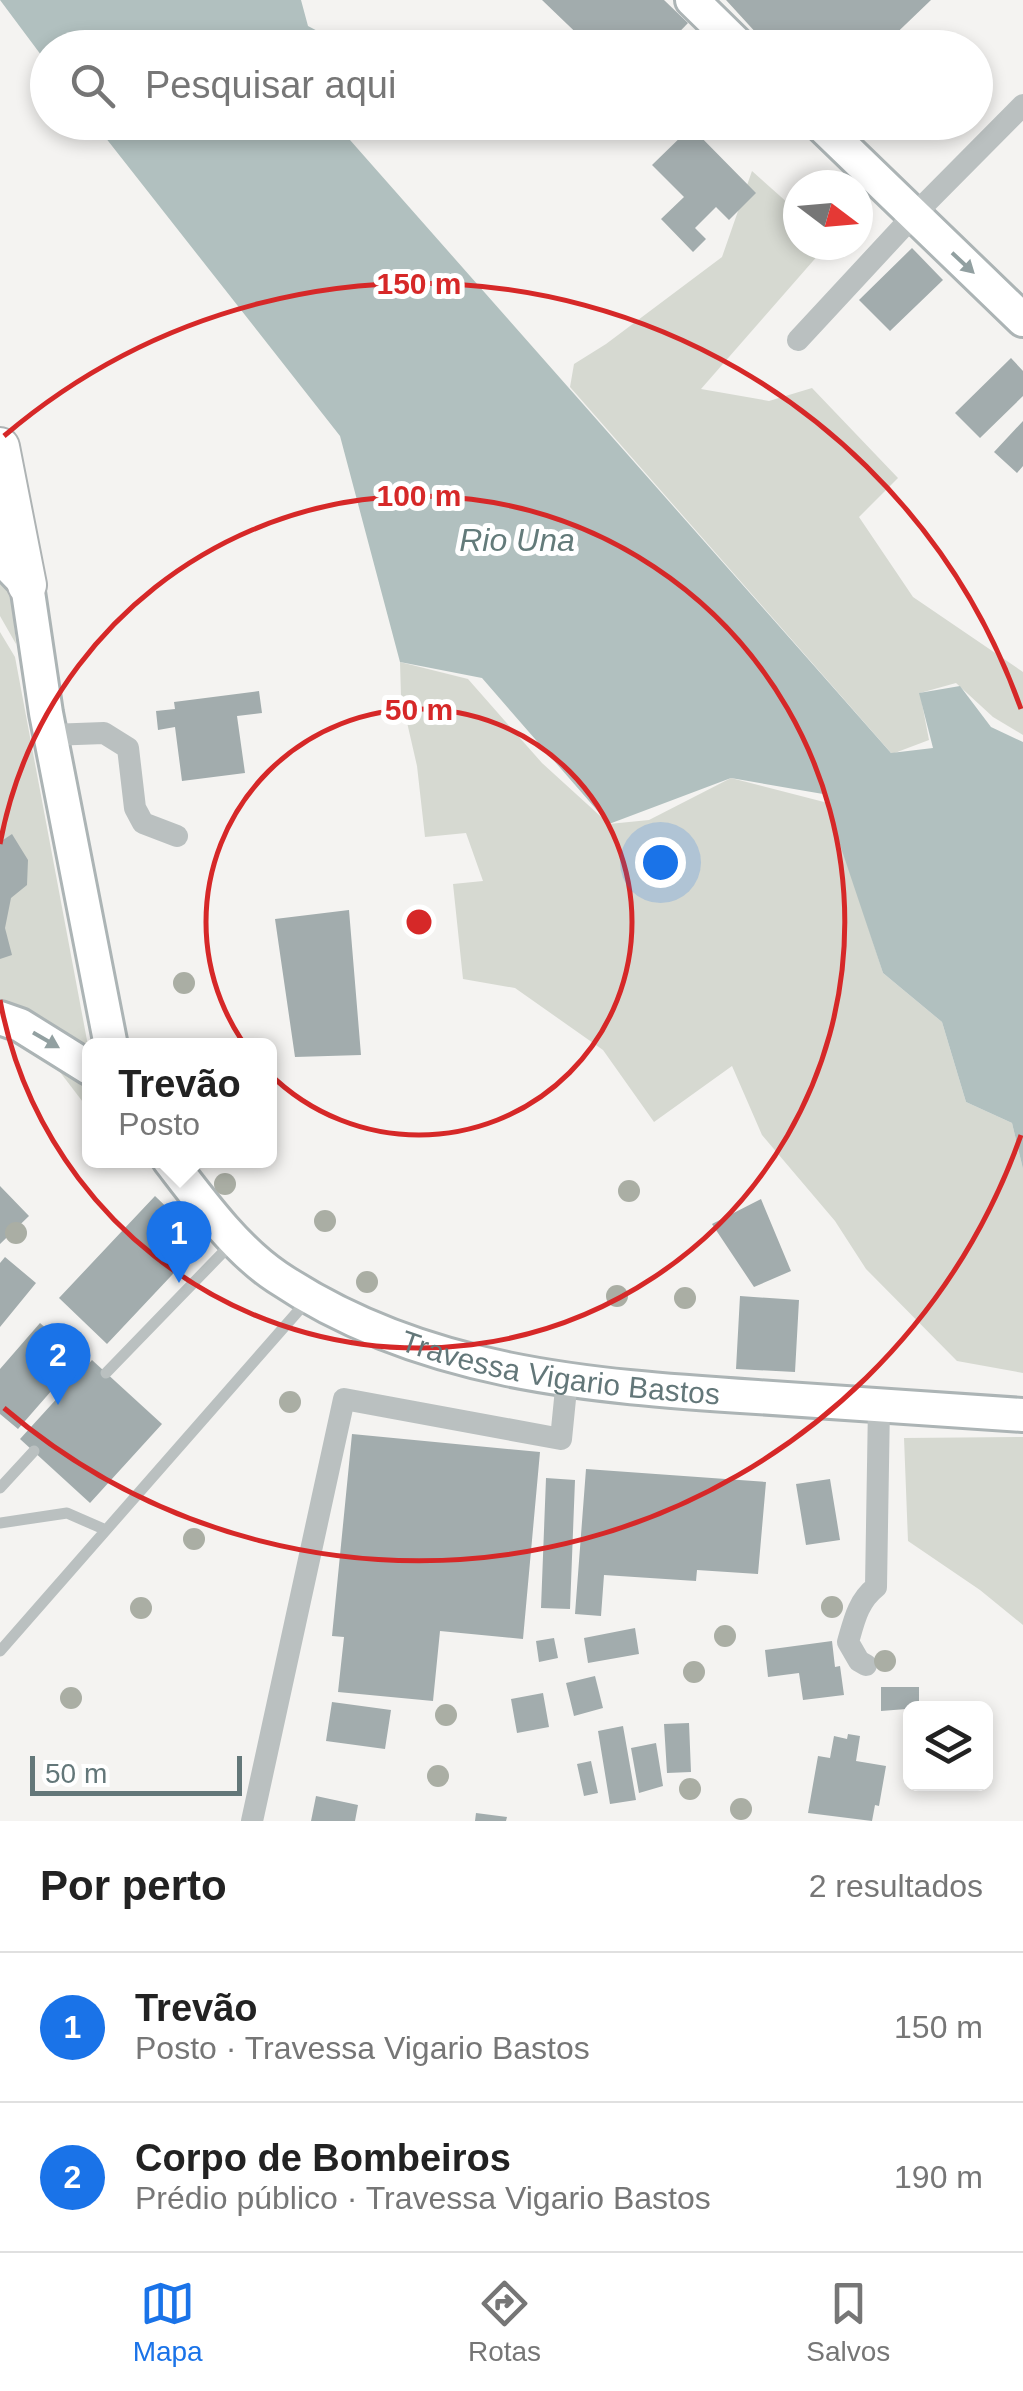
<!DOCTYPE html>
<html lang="pt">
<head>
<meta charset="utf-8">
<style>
  body { margin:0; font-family:Arial,sans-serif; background:#f2f2f2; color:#222 }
  .controls { position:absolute; right:30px; bottom:30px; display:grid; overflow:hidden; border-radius:15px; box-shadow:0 5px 15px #0003 }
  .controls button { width:90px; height:90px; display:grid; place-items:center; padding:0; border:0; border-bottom:2px solid #e0e0e0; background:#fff; color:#222; font:50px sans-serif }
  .compass { position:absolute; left:783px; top:170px; width:90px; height:90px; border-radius:50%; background:#fff; box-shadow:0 5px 15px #0003; rotate:106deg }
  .scale { position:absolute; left:30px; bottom:25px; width:212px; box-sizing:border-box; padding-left:10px; border:5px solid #637779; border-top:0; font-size:28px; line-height:35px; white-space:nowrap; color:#637779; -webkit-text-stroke:8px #fff; paint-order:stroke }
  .you { position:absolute; left:660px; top:862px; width:35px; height:35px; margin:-25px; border:8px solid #fff; border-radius:50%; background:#1a73e8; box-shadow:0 0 0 15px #1a73e833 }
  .badge { display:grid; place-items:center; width:65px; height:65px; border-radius:50%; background:#1a73e8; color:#fff; font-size:32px; font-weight:700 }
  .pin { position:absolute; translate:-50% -82px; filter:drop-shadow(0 2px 5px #0008) }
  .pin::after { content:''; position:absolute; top:52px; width:35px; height:30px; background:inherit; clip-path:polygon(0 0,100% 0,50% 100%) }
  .popup { position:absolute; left:82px; top:1038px; width:195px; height:130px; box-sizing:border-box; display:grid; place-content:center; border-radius:15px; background:#fff; filter:drop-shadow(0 2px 8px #0005); font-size:32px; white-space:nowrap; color:#767676 }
  .popup b { font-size:38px; color:#222 }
  .popup::after { content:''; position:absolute; left:50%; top:100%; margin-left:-20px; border:20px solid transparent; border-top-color:#fff }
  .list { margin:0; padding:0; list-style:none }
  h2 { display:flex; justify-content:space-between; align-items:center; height:130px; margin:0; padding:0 40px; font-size:42px }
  h2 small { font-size:32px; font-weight:400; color:#767676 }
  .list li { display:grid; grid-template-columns:65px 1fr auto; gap:30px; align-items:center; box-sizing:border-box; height:150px; padding:0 40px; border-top:2px solid #e0e0e0 }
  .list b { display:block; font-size:38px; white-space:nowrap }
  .list p { margin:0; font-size:32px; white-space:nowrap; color:#767676 }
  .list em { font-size:32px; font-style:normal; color:#767676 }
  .icon { flex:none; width:55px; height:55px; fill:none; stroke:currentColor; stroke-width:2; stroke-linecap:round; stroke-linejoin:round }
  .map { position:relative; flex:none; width:1023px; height:1821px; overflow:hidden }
  .search { position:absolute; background:#fff; box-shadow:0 5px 15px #0003; left:30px; right:30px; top:30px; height:110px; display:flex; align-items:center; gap:25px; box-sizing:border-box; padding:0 35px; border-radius:55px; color:#767676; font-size:38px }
  .sheet { height:430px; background:#fff }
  nav { display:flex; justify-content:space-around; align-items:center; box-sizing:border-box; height:140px; border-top:2px solid #e0e0e0; background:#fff; font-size:28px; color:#767676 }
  nav a { display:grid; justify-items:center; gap:5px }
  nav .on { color:#1a73e8 }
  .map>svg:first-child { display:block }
  .green { fill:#d6d9d1 }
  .water { fill:#b1c0bf }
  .building { fill:#a2acad }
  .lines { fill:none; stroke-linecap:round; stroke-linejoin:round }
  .secondary-casing { stroke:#acb4b5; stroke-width:38 }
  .trunk-casing { stroke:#aeb3b4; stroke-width:42 }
  .service { stroke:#bac0c0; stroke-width:11 }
  .minor { stroke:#bac0c0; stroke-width:22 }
  .secondary { stroke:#fff; stroke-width:32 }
  .trunk { stroke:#fff; stroke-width:38 }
  .tree { fill:#aaaea4 }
  .oneway { fill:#92a0a1 }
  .ring { fill:none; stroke:#d62828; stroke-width:5 }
  .labels { text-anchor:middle; stroke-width:10; stroke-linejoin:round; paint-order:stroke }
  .street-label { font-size:30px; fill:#637779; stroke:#fff }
  .water-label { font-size:32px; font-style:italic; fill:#637b7a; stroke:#fff }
  .centre { fill:#d62828; stroke:#fff; stroke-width:5 }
  .ring-label { font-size:30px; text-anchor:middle; font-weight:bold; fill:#d62828; stroke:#fff; stroke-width:10; stroke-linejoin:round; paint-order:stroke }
</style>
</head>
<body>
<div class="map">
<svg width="1023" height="1821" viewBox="0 0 1023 1821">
  <rect width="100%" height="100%" fill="#f4f3f1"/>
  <!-- green -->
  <path class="green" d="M 752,171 L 798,212 L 798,245 L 827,245 L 701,389 L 769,401 L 812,388 L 898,478 L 859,517 L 913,597 L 1023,672 L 1023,735 L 993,717 L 956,683 L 920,693 L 929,740 L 892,754 L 570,387 L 574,364 L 606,344 L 722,257 Z
    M 0,517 L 8,554 L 16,644 L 0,616 Z
    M 0,632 L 15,657 L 89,1051 L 89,1110 L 50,1059 L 0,1029 Z
    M 400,662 L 468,679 L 542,763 L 609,824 L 649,820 L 731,778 L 828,803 L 883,973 L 942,1022 L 966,1102 L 1012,1123 L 1023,1169 L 1023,1373 L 957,1361 L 866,1269 L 835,1221 L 762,1135 L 732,1066 L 654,1122 L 603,1050 L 515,988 L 463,979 L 453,884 L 483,881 L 466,833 L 425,837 L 417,766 L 401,696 Z
    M 1023,1437 L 1023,1625 L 980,1590 L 908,1541 L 904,1438 Z"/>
  <!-- water -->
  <path class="water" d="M 0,0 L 301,0 L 308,26 L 348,47 L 48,48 L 47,63 Z
    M 94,123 L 344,123 L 350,140 L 891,753 L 933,748 L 919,693 L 960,686 L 991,727 L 1023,742 L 1023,1169 L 1012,1123 L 966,1102 L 942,1022 L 883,973 L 823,794 L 731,778 L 609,824 L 482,678 L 400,662 L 340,436 Z"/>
  <!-- building -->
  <path class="building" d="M 542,0 L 664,0 L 688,23 L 664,48 L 592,48 Z
    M 726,0 L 931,0 L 881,48 L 770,48 Z
    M 691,127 L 756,193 L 729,220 L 716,207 L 695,228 L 706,239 L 693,252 L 661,219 L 684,197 L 652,165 Z
    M 912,248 L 943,280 L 890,331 L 859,300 Z
    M 1011,358 L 1023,371 L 1023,396 L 980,438 L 955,413 Z
    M 1023,421 L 1023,466 L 1017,473 L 994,452 Z
    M 259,691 L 262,713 L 237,716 L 245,773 L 182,781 L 175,727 L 158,730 L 156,711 L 175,709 L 174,702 Z
    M 12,834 L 28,860 L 27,885 L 11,898 L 5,928 L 12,955 L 0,959 L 0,842 Z
    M 349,910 L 361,1055 L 295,1057 L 275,919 Z
    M 0,1186 L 29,1216 L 0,1244 Z
    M 155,1196 L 203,1242 L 107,1344 L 59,1298 Z
    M 761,1199 L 791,1271 L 754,1287 L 712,1224 Z
    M 5,1257 L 36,1283 L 0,1327 L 0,1263 Z
    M 740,1296 L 799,1300 L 795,1372 L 736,1369 Z
    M 40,1323 L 80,1358 L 18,1429 L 0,1414 L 0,1369 Z
    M 92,1360 L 162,1424 L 90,1503 L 20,1439 Z
    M 352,1434 L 540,1452 L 523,1639 L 440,1631 L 433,1701 L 338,1692 L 344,1637 L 332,1636 Z
    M 586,1469 L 766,1482 L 758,1574 L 697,1570 L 696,1581 L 604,1575 L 601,1616 L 575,1614 Z
    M 546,1478 L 575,1480 L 570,1609 L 541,1608 Z
    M 830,1479 L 840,1540 L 806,1545 L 796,1484 Z
    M 635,1628 L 639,1654 L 588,1663 L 584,1638 Z
    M 554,1638 L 558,1658 L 539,1662 L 536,1641 Z
    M 832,1641 L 835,1667 L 840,1666 L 844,1695 L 803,1700 L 799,1673 L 768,1677 L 765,1650 Z
    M 595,1676 L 603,1708 L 574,1716 L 566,1683 Z
    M 881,1687 L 919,1687 L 919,1708 L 881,1711 Z
    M 543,1693 L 549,1727 L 517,1733 L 511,1699 Z
    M 332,1702 L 391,1710 L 385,1749 L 326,1741 Z
    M 689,1723 L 691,1772 L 667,1773 L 664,1724 Z
    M 623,1726 L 636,1800 L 610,1804 L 598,1731 Z
    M 848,1734 L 860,1736 L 856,1761 L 886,1766 L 879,1806 L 875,1805 L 872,1821 L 808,1813 L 818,1756 L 830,1758 L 834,1736 L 847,1739 Z
    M 656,1743 L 663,1786 L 639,1793 L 631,1748 Z
    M 591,1761 L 598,1793 L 584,1796 L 577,1764 Z
    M 316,1796 L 358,1805 L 355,1821 L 311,1821 Z
    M 476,1813 L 507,1817 L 506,1821 L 475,1821 Z"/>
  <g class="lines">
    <!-- secondary casing -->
    <g class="secondary-casing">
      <g id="secondary">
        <path d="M 692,0 L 741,48"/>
        <path d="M 818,122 L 1023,320"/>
        <path d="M 0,557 L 27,585 L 46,713 L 111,1046"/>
        <path d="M 0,1018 L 20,1025 L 89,1068"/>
        <path id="s1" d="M 169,1160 C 199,1199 236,1250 277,1277 C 421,1374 589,1386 757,1397 C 846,1403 934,1409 1023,1415"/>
      </g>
    </g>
    <!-- trunk casing -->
    <g class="trunk-casing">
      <path id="trunk" d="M 0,447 L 27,585"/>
    </g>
    <!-- service -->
    <path class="service" d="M 106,1373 L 233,1242
      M 0,1488 L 34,1451
      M 0,1523 L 67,1513 L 106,1530
      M 0,1651 L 307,1301"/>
    <!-- minor -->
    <path class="minor" d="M 798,340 L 913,216 L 1023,105
      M 50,735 L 104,733 L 128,748 L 135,808 L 143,823 L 177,836
      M 866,1665 L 859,1661 L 848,1642 C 854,1621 858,1601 876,1587 L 879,1405
      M 252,1821 L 344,1399 L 561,1439 L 567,1379"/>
    <!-- secondary -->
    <use href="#secondary" class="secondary"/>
    <!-- trunk -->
    <use href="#trunk" class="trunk"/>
  </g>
  <!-- trees -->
  <g class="tree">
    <circle cx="184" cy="983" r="11"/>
    <circle cx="225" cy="1184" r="11"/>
    <circle cx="629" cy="1191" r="11"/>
    <circle cx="325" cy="1221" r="11"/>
    <circle cx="16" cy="1233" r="11"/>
    <circle cx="367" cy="1282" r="11"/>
    <circle cx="617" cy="1296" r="11"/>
    <circle cx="685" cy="1298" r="11"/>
    <circle cx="290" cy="1402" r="11"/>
    <circle cx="194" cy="1539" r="11"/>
    <circle cx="832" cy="1607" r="11"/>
    <circle cx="141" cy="1608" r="11"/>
    <circle cx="725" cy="1636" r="11"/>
    <circle cx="885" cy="1661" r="11"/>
    <circle cx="694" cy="1672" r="11"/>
    <circle cx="71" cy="1698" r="11"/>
    <circle cx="446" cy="1715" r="11"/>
    <circle cx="438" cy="1776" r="11"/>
    <circle cx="690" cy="1789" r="11"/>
    <circle cx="741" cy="1809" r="11"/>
  </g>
  <!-- one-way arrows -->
  <defs><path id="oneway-solid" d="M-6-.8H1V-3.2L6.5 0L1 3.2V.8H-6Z" transform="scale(2.5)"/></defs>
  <g class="oneway">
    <use href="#oneway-solid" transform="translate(963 263) rotate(43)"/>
    <use href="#oneway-solid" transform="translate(46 1040) rotate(30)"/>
  </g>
  <!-- distance rings -->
  <g class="ring">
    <circle cx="419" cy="922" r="213"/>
    <path d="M0 844A426 426 0 1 1 0 1000"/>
    <path d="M1021 1135A639 639 0 0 1 4 1408M4 436A639 639 0 0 1 1021 709"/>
  </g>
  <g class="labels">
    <!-- street labels -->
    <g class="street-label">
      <text dy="10" stroke="none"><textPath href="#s1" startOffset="462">Travessa Vigario Bastos</textPath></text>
    </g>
    <!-- water labels -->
    <g class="water-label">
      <text x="517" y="551">Rio Una</text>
    </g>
  </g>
  <circle cx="419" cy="922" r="15" class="centre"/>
  <g class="ring-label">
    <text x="419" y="294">150 m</text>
    <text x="419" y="506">100 m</text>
    <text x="419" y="720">50 m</text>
  </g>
</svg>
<div class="controls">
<button><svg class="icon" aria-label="layers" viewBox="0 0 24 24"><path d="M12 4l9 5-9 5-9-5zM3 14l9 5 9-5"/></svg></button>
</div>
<svg class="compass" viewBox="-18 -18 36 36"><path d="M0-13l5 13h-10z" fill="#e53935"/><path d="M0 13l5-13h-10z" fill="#767676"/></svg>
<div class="scale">50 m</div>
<div class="you"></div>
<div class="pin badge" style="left:179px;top:1283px">1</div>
<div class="popup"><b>Trevão</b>Posto</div>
<div class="pin badge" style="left:58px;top:1405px">2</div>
<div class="search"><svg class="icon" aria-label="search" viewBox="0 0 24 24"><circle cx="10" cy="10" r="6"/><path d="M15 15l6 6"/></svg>Pesquisar aqui</div>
</div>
<section class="sheet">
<h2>Por perto<small>2 resultados</small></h2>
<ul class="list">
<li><span class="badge">1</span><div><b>Trevão</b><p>Posto · Travessa Vigario Bastos</p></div><em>150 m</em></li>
<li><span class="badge">2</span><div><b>Corpo de Bombeiros</b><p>Prédio público · Travessa Vigario Bastos</p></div><em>190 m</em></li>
</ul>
</section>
<nav>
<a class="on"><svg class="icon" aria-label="map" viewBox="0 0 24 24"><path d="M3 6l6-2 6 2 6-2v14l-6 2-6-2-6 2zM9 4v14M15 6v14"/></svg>Mapa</a>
<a><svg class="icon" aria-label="directions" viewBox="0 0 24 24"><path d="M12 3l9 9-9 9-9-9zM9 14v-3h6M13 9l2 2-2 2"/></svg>Rotas</a>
<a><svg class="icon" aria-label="saved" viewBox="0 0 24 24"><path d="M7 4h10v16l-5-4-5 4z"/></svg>Salvos</a>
</nav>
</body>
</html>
